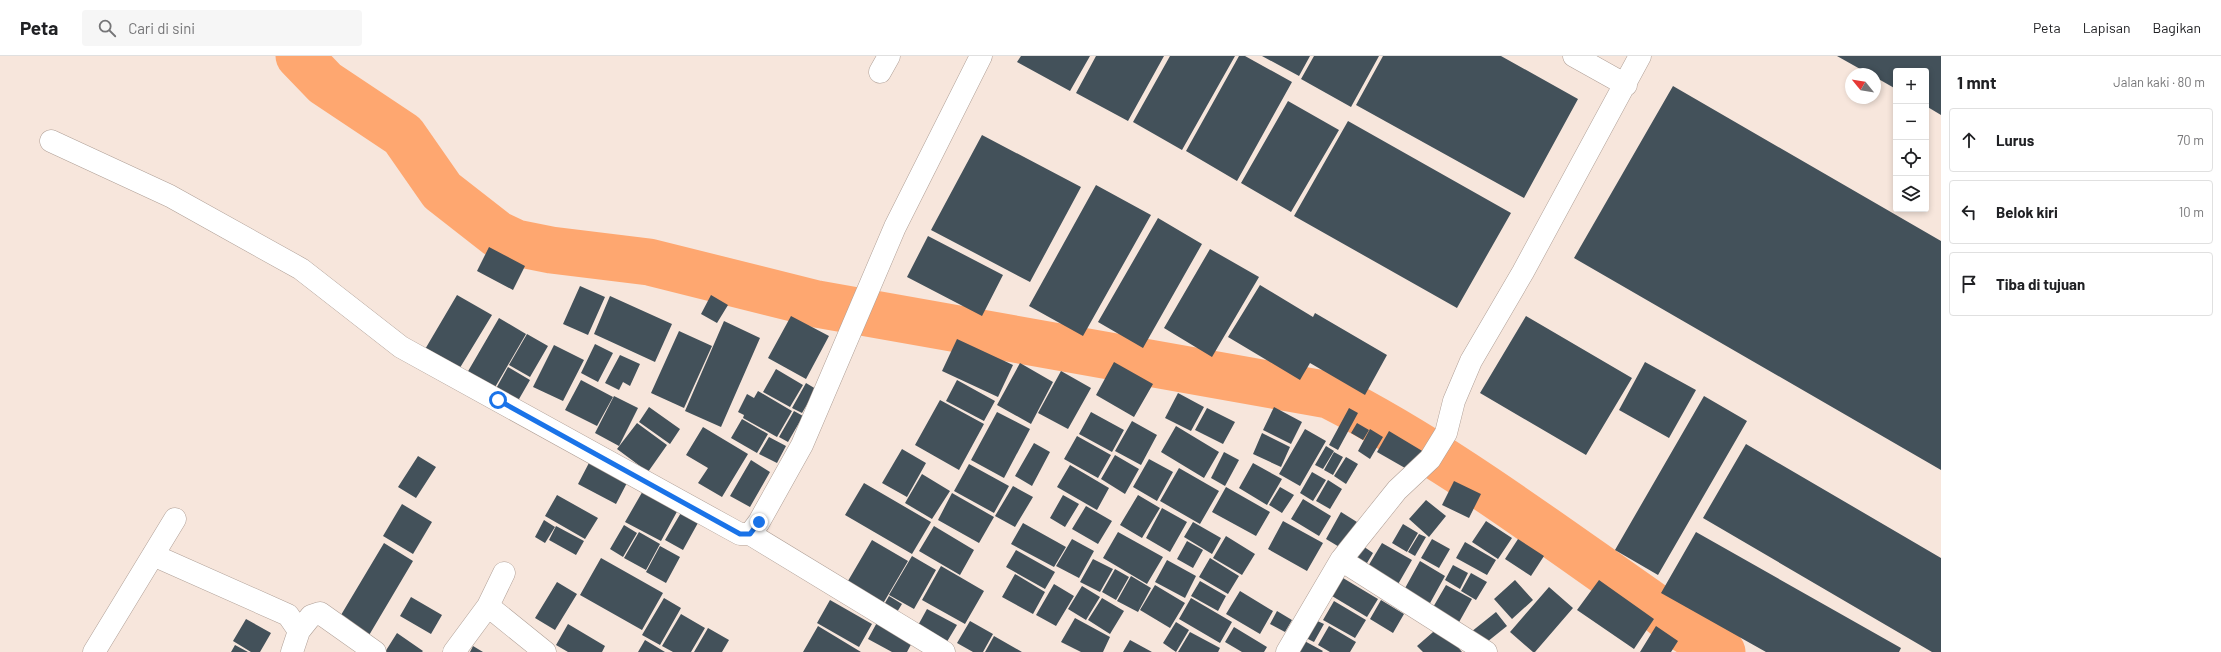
<!DOCTYPE html>
<html lang="id">
<head>
<meta charset="utf-8">
<style>
  body { margin:0; font-family:Barlow,sans-serif; background:#f6f6f6; color:#202124 }
  .controls { position:absolute; right:12px; top:12px; display:grid; overflow:hidden; border-radius:4px; box-shadow:0 2px 6px #0003 }
  .controls button { width:36px; height:36px; display:grid; place-items:center; padding:0; border:0; border-bottom:1px solid #e0e0e0; background:#fff; color:#202124; font:20px sans-serif }
  .compass { position:absolute; left:1845px; top:12px; width:36px; height:36px; border-radius:50%; background:#fff; box-shadow:0 2px 6px #0003; rotate:300deg }
  .stop { position:absolute; width:12px; height:12px; margin:-9px; border:3px solid #1a73e8; border-radius:50%; background:#fff }
  .stop.end { background:#1a73e8; border-color:#fff; box-shadow:0 1px 4px #0008 }
  .list { margin:0; padding:0; list-style:none }
  h2 { display:flex; justify-content:space-between; align-items:center; height:52px; margin:0; padding:0 16px; font-size:17px }
  h2 small { font-size:13px; font-weight:400; color:#757577 }
  .list li { display:grid; grid-template-columns:26px 1fr auto; gap:12px; align-items:center; box-sizing:border-box; height:64px; margin:0 8px 8px; padding:0 8px; border:1px solid #e0e0e0; border-radius:4px }
  .list b { display:block; font-size:15px; white-space:nowrap }
  .list em { font-size:13px; font-style:normal; color:#757577 }
  .icon { flex:none; width:22px; height:22px; fill:none; stroke:currentColor; stroke-width:2; stroke-linecap:round; stroke-linejoin:round }
  .map { position:relative; flex:none; width:1941px; height:596px; overflow:hidden }
  header { display:flex; align-items:center; gap:24px; box-sizing:border-box; height:56px; padding:0 20px; background:#fff; border-bottom:1px solid #e0e0e0 }
  header strong { font-size:19px }
  nav { display:flex; gap:22px; margin-inline-start:auto; font-size:14px }
  .search { width:280px; height:36px; background:#f6f6f6; display:flex; align-items:center; gap:10px; box-sizing:border-box; padding:0 14px; border-radius:4px; color:#757577; font-size:15px }
  main { display:flex }
  aside { flex:1; background:#fff }
  .map>svg:first-child { display:block }
  .lines { fill:none; stroke-linecap:round; stroke-linejoin:round }
  .river { stroke:#fea770; stroke-width:47 }
  .building { fill:#43515a }
  .minor-casing { stroke:#af9f96; stroke-width:23 }
  .minor { stroke:#fff; stroke-width:22 }
  .route { stroke:#1a73e8; stroke-width:5 }
</style>
</head>
<body>
<header>
<strong>Peta</strong>
<div class="search"><svg class="icon" aria-label="search" viewBox="0 0 24 24"><circle cx="10" cy="10" r="6"/><path d="M15 15l6 6"/></svg>Cari di sini</div>
<nav><a>Peta</a><a>Lapisan</a><a>Bagikan</a></nav>
</header>
<main>
<div class="map">
<svg width="1941" height="596" viewBox="0 0 1941 596">
  <rect width="100%" height="100%" fill="#f7e6dc"/>
  <g class="lines">
    <!-- river -->
    <path class="river" d="M 299,0 L 325,27 L 403,79 L 442,135 L 497,178 L 516,187 L 551,194 L 649,206 L 817,248 L 1329,339 C 1443,397 1546,475 1651,548 L 1676,568 L 1722,596"/>
  </g>
  <!-- building -->
  <path class="building" d="M 1021,0 L 1090,0 L 1070,35 L 1017,6 Z
    M 1096,0 L 1164,0 L 1128,65 L 1076,37 Z
    M 1170,0 L 1235,0 L 1182,94 L 1133,66 Z
    M 1239,0 L 1245,0 L 1292,26 L 1237,125 L 1186,95 Z
    M 1262,0 L 1310,0 L 1299,20 Z
    M 1314,0 L 1379,0 L 1351,51 L 1301,23 Z
    M 1383,0 L 1501,0 L 1578,43 L 1524,142 L 1356,49 Z
    M 1837,0 L 1941,0 L 1941,59 L 1926,50 L 1926,15 L 1896,15 L 1896,33 L 1875,21 L 1875,18 L 1869,18 Z
    M 1673,30 L 1941,185 L 1941,414 L 1574,202 Z
    M 1288,45 L 1339,74 L 1291,156 L 1241,127 Z
    M 1348,65 L 1511,157 L 1457,252 L 1294,160 Z
    M 982,79 L 1081,131 L 1030,226 L 931,174 Z
    M 1096,129 L 1151,159 L 1083,280 L 1029,250 Z
    M 1158,162 L 1202,188 L 1143,292 L 1098,266 Z
    M 928,180 L 1003,219 L 982,260 L 907,221 Z
    M 489,191 L 525,210 L 513,234 L 477,215 Z
    M 1210,193 L 1259,221 L 1212,301 L 1164,272 Z
    M 1260,229 L 1313,261 L 1315,257 L 1387,299 L 1365,339 L 1310,307 L 1300,324 L 1228,281 Z
    M 580,230 L 605,241 L 588,279 L 563,268 Z
    M 457,239 L 492,259 L 458,315 L 424,295 Z
    M 711,239 L 728,249 L 717,267 L 701,258 Z
    M 610,240 L 672,268 L 655,306 L 594,278 Z
    M 791,260 L 829,280 L 806,323 L 768,302 Z
    M 1526,260 L 1632,322 L 1586,399 L 1480,337 Z
    M 499,262 L 526,278 L 494,333 L 467,317 Z
    M 724,265 L 760,282 L 721,371 L 685,355 Z
    M 679,275 L 712,290 L 684,352 L 651,337 Z
    M 527,278 L 548,290 L 530,321 L 509,309 Z
    M 957,283 L 1013,309 L 998,341 L 942,315 Z
    M 595,288 L 613,297 L 598,326 L 581,317 Z
    M 554,289 L 584,304 L 563,345 L 533,331 Z
    M 620,299 L 640,308 L 630,330 L 623,326 L 619,334 L 605,327 Z
    M 1114,306 L 1153,328 L 1134,361 L 1096,339 Z
    M 1645,306 L 1696,334 L 1669,382 L 1619,354 Z
    M 1020,307 L 1053,326 L 1031,368 L 997,349 Z
    M 508,311 L 530,324 L 515,350 L 493,338 Z
    M 776,313 L 803,329 L 790,351 L 763,336 Z
    M 1061,315 L 1091,332 L 1068,373 L 1038,357 Z
    M 581,324 L 613,341 L 597,370 L 565,354 Z
    M 957,324 L 995,345 L 984,365 L 946,345 Z
    M 806,327 L 816,333 L 802,357 L 792,352 Z
    M 758,335 L 792,355 L 777,381 L 743,362 L 744,359 L 738,356 L 747,338 L 754,342 Z
    M 1178,337 L 1204,351 L 1191,375 L 1165,362 Z
    M 614,340 L 638,352 L 619,390 L 595,377 Z
    M 1704,340 L 1747,365 L 1658,519 L 1615,494 Z
    M 940,344 L 984,368 L 959,414 L 915,389 Z
    M 649,351 L 680,373 L 670,388 L 639,366 Z
    M 1274,351 L 1302,366 L 1291,388 L 1263,374 Z
    M 1207,352 L 1235,366 L 1223,388 L 1195,374 Z
    M 1349,352 L 1358,357 L 1338,394 L 1329,389 Z
    M 794,355 L 803,360 L 788,386 L 779,381 Z
    M 997,356 L 1030,373 L 1004,422 L 971,404 Z
    M 1091,356 L 1124,374 L 1112,396 L 1079,378 Z
    M 742,363 L 768,378 L 757,397 L 731,382 Z
    M 1132,365 L 1157,379 L 1141,409 L 1115,395 Z
    M 637,367 L 667,389 L 648,416 L 617,393 Z
    M 1357,367 L 1369,374 L 1363,384 L 1351,377 Z
    M 1176,370 L 1219,396 L 1204,422 L 1161,396 Z
    M 703,371 L 748,398 L 722,441 L 698,427 L 708,412 L 686,399 Z
    M 1305,373 L 1326,385 L 1300,430 L 1279,418 Z
    M 1370,373 L 1383,381 L 1370,403 L 1358,395 Z
    M 1389,375 L 1424,396 L 1412,416 L 1377,396 Z
    M 1262,377 L 1290,391 L 1281,411 L 1253,398 Z
    M 1077,380 L 1111,399 L 1098,422 L 1064,403 Z
    M 769,381 L 786,390 L 777,407 L 759,398 Z
    M 1034,387 L 1050,396 L 1032,430 L 1015,420 Z
    M 1746,388 L 1941,502 L 1941,596 L 1932,596 L 1703,462 Z
    M 1326,390 L 1334,395 L 1323,413 L 1315,409 Z
    M 902,393 L 926,407 L 907,441 L 882,427 Z
    M 1224,396 L 1239,404 L 1225,430 L 1211,422 Z
    M 1334,396 L 1343,401 L 1333,419 L 1324,414 Z
    M 1115,399 L 1139,413 L 1125,438 L 1101,423 Z
    M 418,400 L 436,411 L 416,442 L 398,431 Z
    M 1346,401 L 1358,408 L 1346,428 L 1334,420 Z
    M 591,403 L 629,423 L 616,448 L 578,428 Z
    M 1149,403 L 1173,416 L 1157,445 L 1133,431 Z
    M 751,404 L 770,416 L 750,451 L 730,440 Z
    M 1253,407 L 1282,423 L 1267,449 L 1239,432 Z
    M 969,408 L 1009,430 L 994,457 L 954,435 Z
    M 1070,409 L 1109,432 L 1097,454 L 1057,431 Z
    M 1179,412 L 1219,435 L 1200,468 L 1160,445 Z
    M 1312,416 L 1326,424 L 1313,445 L 1300,437 Z
    M 922,418 L 950,435 L 932,463 L 905,447 Z
    M 1328,424 L 1342,433 L 1330,453 L 1316,445 Z
    M 1454,425 L 1481,438 L 1469,462 L 1442,449 Z
    M 864,427 L 931,466 L 912,498 L 845,459 Z
    M 1013,430 L 1033,441 L 1015,471 L 995,460 Z
    M 1226,431 L 1270,456 L 1256,480 L 1212,456 Z
    M 1280,431 L 1294,439 L 1282,457 L 1269,449 Z
    M 644,433 L 679,452 L 661,485 L 625,466 Z
    M 952,437 L 994,461 L 979,487 L 938,464 Z
    M 557,439 L 598,462 L 585,483 L 545,460 Z
    M 1063,439 L 1079,448 L 1065,471 L 1050,462 Z
    M 1138,439 L 1160,452 L 1142,482 L 1120,469 Z
    M 1303,443 L 1331,460 L 1319,480 L 1291,463 Z
    M 1426,444 L 1446,460 L 1429,481 L 1409,463 Z
    M 402,448 L 432,466 L 413,498 L 383,480 Z
    M 1086,450 L 1112,465 L 1098,488 L 1072,473 Z
    M 1162,452 L 1187,466 L 1170,496 L 1146,482 Z
    M 682,455 L 699,465 L 683,494 L 665,484 Z
    M 1341,456 L 1357,466 L 1341,492 L 1326,483 Z
    M 544,464 L 555,471 L 545,487 L 535,481 Z
    M 1283,465 L 1323,487 L 1307,515 L 1268,493 Z
    M 1486,465 L 1512,482 L 1498,503 L 1472,486 Z
    M 1193,466 L 1221,482 L 1212,498 L 1184,481 Z
    M 1023,467 L 1066,491 L 1054,511 L 1011,488 Z
    M 1403,468 L 1418,477 L 1407,496 L 1392,487 Z
    M 624,469 L 637,477 L 623,501 L 610,493 Z
    M 556,470 L 584,485 L 576,499 L 549,484 Z
    M 934,470 L 974,494 L 960,519 L 919,495 Z
    M 639,476 L 660,488 L 646,514 L 624,502 Z
    M 1118,476 L 1163,501 L 1147,528 L 1103,502 Z
    M 1696,476 L 1901,592 L 1899,596 L 1766,596 L 1661,537 Z
    M 1419,478 L 1426,481 L 1415,500 L 1408,496 Z
    M 1226,480 L 1255,498 L 1242,519 L 1213,502 Z
    M 1072,483 L 1094,495 L 1079,522 L 1056,510 Z
    M 1432,483 L 1450,493 L 1439,512 L 1421,502 Z
    M 1518,483 L 1544,500 L 1531,520 L 1505,503 Z
    M 872,484 L 908,505 L 881,551 L 845,530 Z
    M 1187,485 L 1203,494 L 1193,512 L 1177,503 Z
    M 1465,486 L 1496,504 L 1487,519 L 1456,502 Z
    M 384,487 L 413,505 L 368,581 L 338,564 Z
    M 1382,487 L 1412,504 L 1397,530 L 1367,512 Z
    M 1360,488 L 1373,497 L 1364,512 L 1350,504 Z
    M 660,490 L 680,501 L 666,527 L 646,516 Z
    M 1016,494 L 1055,516 L 1045,533 L 1006,511 Z
    M 912,500 L 936,514 L 914,553 L 889,539 Z
    M 601,502 L 663,537 L 642,574 L 580,539 Z
    M 1210,502 L 1239,520 L 1228,538 L 1199,521 Z
    M 1093,503 L 1113,513 L 1100,536 L 1080,526 Z
    M 1167,504 L 1196,520 L 1185,542 L 1155,526 Z
    M 1420,505 L 1445,520 L 1429,549 L 1404,534 Z
    M 1453,509 L 1468,517 L 1460,533 L 1445,524 Z
    M 941,510 L 984,535 L 965,568 L 922,544 Z
    M 1115,513 L 1129,521 L 1116,544 L 1102,536 Z
    M 1471,517 L 1487,526 L 1476,544 L 1461,535 Z
    M 1015,518 L 1045,536 L 1033,558 L 1002,541 Z
    M 1131,520 L 1151,532 L 1138,556 L 1117,545 Z
    M 1343,522 L 1378,543 L 1367,561 L 1332,540 Z
    M 1515,524 L 1533,544 L 1512,563 L 1494,543 Z
    M 1599,524 L 1654,563 L 1634,593 L 1577,554 Z
    M 1200,525 L 1226,540 L 1218,555 L 1191,540 Z
    M 557,526 L 577,538 L 555,574 L 535,562 Z
    M 1054,528 L 1074,540 L 1056,570 L 1036,559 Z
    M 1155,529 L 1185,547 L 1170,572 L 1140,554 Z
    M 1446,529 L 1472,543 L 1458,568 L 1432,553 Z
    M 1082,530 L 1100,541 L 1086,564 L 1068,553 Z
    M 1549,531 L 1573,552 L 1535,596 L 1533,596 L 1510,576 Z
    M 1240,535 L 1273,555 L 1260,578 L 1226,558 Z
    M 889,540 L 902,548 L 894,561 L 881,554 Z
    M 411,541 L 442,559 L 431,578 L 400,560 Z
    M 664,542 L 681,552 L 660,589 L 642,579 Z
    M 1102,542 L 1124,555 L 1110,578 L 1088,564 Z
    M 1191,542 L 1232,566 L 1220,587 L 1179,563 Z
    M 830,544 L 872,568 L 859,591 L 817,567 Z
    M 1381,544 L 1404,558 L 1393,577 L 1370,563 Z
    M 1334,545 L 1366,564 L 1355,582 L 1323,564 Z
    M 927,553 L 957,569 L 945,589 L 916,573 Z
    M 1277,555 L 1292,564 L 1285,576 L 1270,568 Z
    M 1496,556 L 1507,570 L 1482,590 L 1471,576 Z
    M 681,558 L 705,572 L 691,596 L 673,596 L 662,590 Z
    M 880,561 L 915,581 L 907,596 L 892,596 L 868,583 Z
    M 1075,562 L 1110,581 L 1103,596 L 1081,596 L 1061,586 Z
    M 246,563 L 271,577 L 260,596 L 251,596 L 233,585 Z
    M 1313,563 L 1324,568 L 1314,586 L 1304,581 Z
    M 970,565 L 993,578 L 983,596 L 973,596 L 957,587 Z
    M 1176,566 L 1189,574 L 1176,596 L 1163,587 Z
    M 568,568 L 605,590 L 602,596 L 568,596 L 556,589 Z
    M 818,570 L 861,596 L 803,596 Z
    M 1329,570 L 1356,586 L 1350,596 L 1330,596 L 1318,589 Z
    M 1440,570 L 1462,596 L 1423,596 L 1417,590 Z
    M 1656,570 L 1678,585 L 1671,596 L 1640,596 Z
    M 1234,571 L 1267,591 L 1264,596 L 1242,596 L 1225,586 Z
    M 708,572 L 729,584 L 722,596 L 694,596 Z
    M 1190,576 L 1220,592 L 1218,596 L 1178,596 Z
    M 397,577 L 423,595 L 422,596 L 385,596 Z
    M 994,580 L 1022,596 L 985,596 Z
    M 1299,582 L 1323,595 L 1322,596 L 1292,596 Z
    M 645,584 L 665,596 L 638,596 Z
    M 1130,584 L 1152,596 L 1123,596 Z
    M 235,589 L 248,596 L 231,596 Z
    M 473,590 L 483,596 L 470,596 Z"/>
  <g class="lines">
    <!-- minor casing -->
    <g class="minor-casing">
      <path id="minor" d="M 1574,0 L 1626,29
        M 880,16 L 889,0
        M 51,85 L 170,140 L 301,213 L 401,291 L 729,472 L 740,478 L 750,478 L 944,596
        M 750,478 L 759,466 L 802,389 L 895,171 L 981,0
        M 153,499 L 288,559 L 299,575 L 292,596
        M 1341,504 L 1486,596
        M 488,550 L 545,596
        M 299,575 L 311,560 L 320,557 L 375,596
        M 94,596 L 175,463
        M 454,596 L 488,550 L 504,517
        M 1287,596 L 1341,504 L 1397,434 L 1430,403 L 1446,377 L 1454,345 L 1471,305 L 1523,216 L 1640,0"/>
    </g>
    <!-- minor -->
    <use href="#minor" class="minor"/>
  </g>
  <g class="lines">
    <!-- route -->
    <path class="route" d="M 498,344 L 740,478 L 750,478 L 759,466"/>
  </g>
</svg>
<div class="controls">
<button>+</button>
<button>−</button>
<button><svg class="icon" aria-label="locate" viewBox="0 0 24 24"><circle cx="12" cy="12" r="6"/><path d="M12 2v4M12 18v4M2 12h4M18 12h4"/></svg></button>
<button><svg class="icon" aria-label="layers" viewBox="0 0 24 24"><path d="M12 4l9 5-9 5-9-5zM3 14l9 5 9-5"/></svg></button>
</div>
<svg class="compass" viewBox="-18 -18 36 36"><path d="M0-13l5 13h-10z" fill="#e53935"/><path d="M0 13l5-13h-10z" fill="#757577"/></svg>
<div class="stop" style="left:498px;top:344px"></div>
<div class="stop end" style="left:759px;top:466px"></div>
</div>
<aside>
<h2>1 mnt<small>Jalan kaki · 80 m</small></h2>
<ul class="list">
<li><svg class="icon" aria-label="ahead" viewBox="0 0 24 24"><path d="M12 20V5M6 11l6-6 6 6"/></svg><div><b>Lurus</b></div><em>70 m</em></li>
<li><svg class="icon" aria-label="left" viewBox="0 0 24 24"><path d="M17 20v-9H6M10 6l-5 5 5 5"/></svg><div><b>Belok kiri</b></div><em>10 m</em></li>
<li><svg class="icon" aria-label="arrive" viewBox="0 0 24 24"><path d="M6 21V4h12l-3 4 3 4H6"/></svg><div><b>Tiba di tujuan</b></div></li>
</ul>
</aside>
</main>
</body>
</html>
